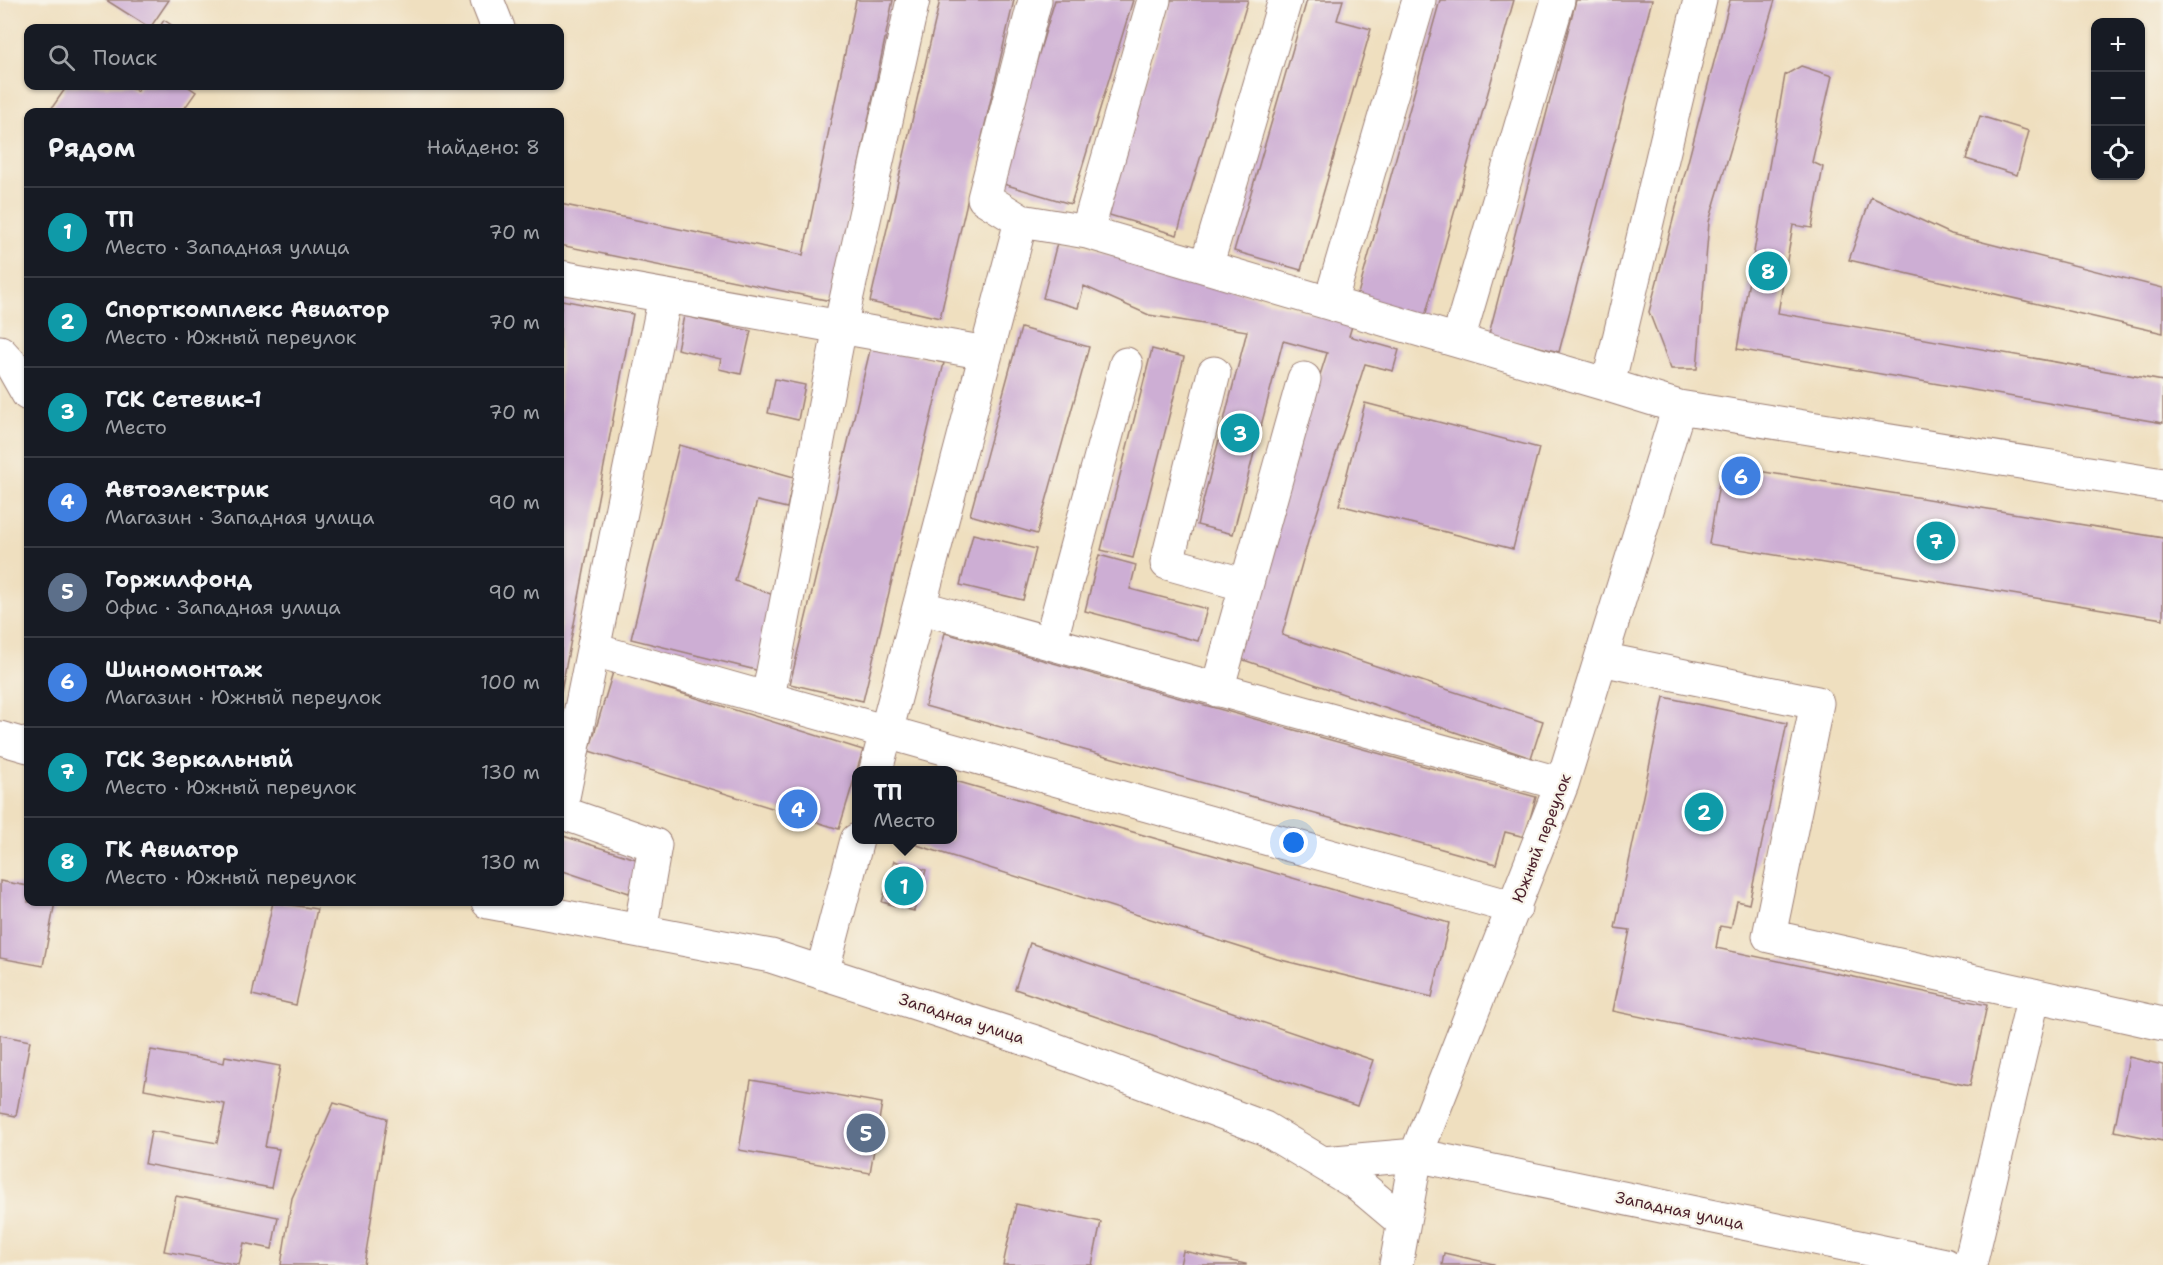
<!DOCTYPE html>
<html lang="ru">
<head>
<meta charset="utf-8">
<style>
  body { margin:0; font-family:"Shantell Sans",sans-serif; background:#20242c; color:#f1f3f6 }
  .controls { position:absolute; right:18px; top:18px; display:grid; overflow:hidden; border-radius:12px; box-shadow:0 2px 4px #0004 }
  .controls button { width:54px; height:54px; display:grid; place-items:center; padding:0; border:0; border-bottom:2px solid #363941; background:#171b24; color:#f1f3f6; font:30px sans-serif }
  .you { position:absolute; left:1294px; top:843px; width:21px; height:21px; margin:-15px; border:4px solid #fff; border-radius:50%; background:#1a73e8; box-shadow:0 0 0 9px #1a73e833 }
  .badge { display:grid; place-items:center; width:39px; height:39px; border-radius:50%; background:#d690ce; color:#fff; font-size:20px; font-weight:700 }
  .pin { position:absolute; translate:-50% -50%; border:3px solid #fff; box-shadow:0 2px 6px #0006 }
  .popup { position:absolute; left:852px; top:766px; width:105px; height:78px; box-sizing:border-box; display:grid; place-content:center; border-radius:12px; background:#171b24; filter:drop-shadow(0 2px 4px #0005); font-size:20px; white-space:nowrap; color:#9ea1a6 }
  .popup b { font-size:22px; color:#f1f3f6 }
  .popup::after { content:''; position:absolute; left:50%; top:100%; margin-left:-12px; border:12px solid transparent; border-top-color:#171b24 }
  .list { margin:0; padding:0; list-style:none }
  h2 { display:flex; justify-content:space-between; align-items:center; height:78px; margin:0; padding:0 24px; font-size:26px }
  h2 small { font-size:20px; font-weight:400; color:#9ea1a6 }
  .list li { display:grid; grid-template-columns:39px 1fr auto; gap:18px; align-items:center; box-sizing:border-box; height:90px; padding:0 24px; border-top:2px solid #363941 }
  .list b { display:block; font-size:22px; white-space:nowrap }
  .list p { margin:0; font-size:20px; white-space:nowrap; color:#9ea1a6 }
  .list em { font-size:20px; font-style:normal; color:#9ea1a6 }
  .icon { flex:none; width:33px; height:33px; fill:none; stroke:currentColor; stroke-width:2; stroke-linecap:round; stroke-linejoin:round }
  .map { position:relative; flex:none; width:2163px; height:1265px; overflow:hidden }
  .search { position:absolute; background:#171b24; box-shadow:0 2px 4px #0004; left:24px; top:24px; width:540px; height:66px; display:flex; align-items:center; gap:15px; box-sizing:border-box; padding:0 21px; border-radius:12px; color:#9ea1a6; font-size:22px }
  .panel { position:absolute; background:#171b24; box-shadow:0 2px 4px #0004; left:24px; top:108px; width:540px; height:798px; border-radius:12px }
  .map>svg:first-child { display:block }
  .building { fill:#cdaed4 }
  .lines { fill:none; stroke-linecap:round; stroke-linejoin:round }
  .minor-casing { stroke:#9c7f75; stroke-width:35 }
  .minor { stroke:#fff; stroke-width:33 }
  .labels { text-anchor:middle; stroke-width:4.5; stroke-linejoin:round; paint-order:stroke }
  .street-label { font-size:16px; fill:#4a1f2b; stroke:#f7f3e8 }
</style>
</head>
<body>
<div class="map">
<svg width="2163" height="1265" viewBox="0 0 2163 1265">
  <rect width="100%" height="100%" fill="#f7f3e8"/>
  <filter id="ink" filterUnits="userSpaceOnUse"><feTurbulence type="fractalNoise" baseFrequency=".0167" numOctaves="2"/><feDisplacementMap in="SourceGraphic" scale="12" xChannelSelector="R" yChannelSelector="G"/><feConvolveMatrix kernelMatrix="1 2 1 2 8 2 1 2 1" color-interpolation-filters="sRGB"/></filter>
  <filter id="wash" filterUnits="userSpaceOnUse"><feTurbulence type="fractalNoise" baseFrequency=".008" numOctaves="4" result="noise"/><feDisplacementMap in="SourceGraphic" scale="24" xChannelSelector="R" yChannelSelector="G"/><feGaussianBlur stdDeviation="1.35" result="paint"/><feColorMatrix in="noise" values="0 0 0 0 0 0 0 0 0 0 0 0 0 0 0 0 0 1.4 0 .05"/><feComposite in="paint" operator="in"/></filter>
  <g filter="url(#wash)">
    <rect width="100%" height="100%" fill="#efdfbf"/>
    <g id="blocks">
      <!-- building -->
      <path class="building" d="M 106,0 L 169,0 L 150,28 Z
        M 856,0 L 893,0 L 831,301 L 560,245 L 560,204 L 803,255 Z
        M 940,0 L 1014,0 L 940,318 L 870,302 Z
        M 1055,0 L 1133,0 L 1071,204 L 1000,183 Z
        M 1171,0 L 1248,0 L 1177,235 L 1106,214 Z
        M 1307,0 L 1343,0 L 1337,20 L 1371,29 L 1301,270 L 1234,251 Z
        M 1440,0 L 1514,0 L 1424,320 L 1356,301 Z
        M 1576,0 L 1652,0 L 1559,352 L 1489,334 Z
        M 1730,0 L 1775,0 L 1709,222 L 1697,369 L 1671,369 L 1649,312 Z
        M 164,20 L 176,28 L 159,28 Z
        M 1801,66 L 1832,76 L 1812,162 L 1823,167 L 1812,228 L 1793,225 L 1778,313 L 2163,381 L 2163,423 L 1737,349 L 1785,75 Z
        M 67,86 L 129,86 L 137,91 L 140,86 L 187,86 L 196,92 L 182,112 L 49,112 Z
        M 1980,116 L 2029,131 L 2017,175 L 1966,159 Z
        M 1871,197 L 1951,234 L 2163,288 L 2163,333 L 1849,260 Z
        M 1058,239 L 1352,326 L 1349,336 L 1399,350 L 1393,371 L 1365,364 L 1309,538 L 1282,635 L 1543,721 L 1531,758 L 1235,657 L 1271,528 L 1327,353 L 1283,341 L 1233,534 L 1197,525 L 1247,331 L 1149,315 L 1084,286 L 1078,308 L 1043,298 Z
        M 562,300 L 633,314 L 561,692 L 560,314 Z
        M 684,316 L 751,331 L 741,374 L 719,369 L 721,359 L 677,349 Z
        M 1021,328 L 1089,347 L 1037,534 L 970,515 Z
        M 871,346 L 944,363 L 863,701 L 790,684 Z
        M 1152,349 L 1184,357 L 1133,558 L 1101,550 Z
        M 775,379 L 805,385 L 798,420 L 768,413 Z
        M 1365,403 L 1539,448 L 1513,549 L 1339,505 Z
        M 679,445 L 794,477 L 787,508 L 757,501 L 735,581 L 776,596 L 760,671 L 631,639 Z
        M 1722,465 L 2163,538 L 2163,619 L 1709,544 Z
        M 973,534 L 1036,549 L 1023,600 L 960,585 Z
        M 1099,555 L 1136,565 L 1130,589 L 1207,609 L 1198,641 L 1085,611 Z
        M 945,633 L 1536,797 L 1525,837 L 1505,832 L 1496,864 L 925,706 Z
        M 613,672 L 863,750 L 839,829 L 589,751 Z
        M 1664,697 L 1787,723 L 1749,904 L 1737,901 L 1731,928 L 1720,926 L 1716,948 L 1987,1005 L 1970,1086 L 1613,1011 L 1630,930 L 1615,928 Z
        M 952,780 L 1449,923 L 1432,997 L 1277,959 L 901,840 L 952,840 Z
        M 560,835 L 639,860 L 629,893 L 560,870 Z
        M 894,861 L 926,870 L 914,911 L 882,902 Z
        M 0,881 L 28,886 L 28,902 L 55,902 L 43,966 L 0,958 Z
        M 273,902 L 317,909 L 296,1005 L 252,995 Z
        M 1030,943 L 1373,1060 L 1357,1106 L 1015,989 Z
        M 0,1035 L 30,1041 L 16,1116 L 0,1113 Z
        M 151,1050 L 224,1063 L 225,1056 L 280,1066 L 265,1147 L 279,1149 L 271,1188 L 145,1164 L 151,1131 L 217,1143 L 225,1104 L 144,1089 Z
        M 2129,1057 L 2163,1065 L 2163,1141 L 2114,1131 Z
        M 751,1080 L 882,1103 L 870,1173 L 739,1150 Z
        M 334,1103 L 387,1118 L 364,1265 L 281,1265 L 292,1198 Z
        M 176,1196 L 278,1217 L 272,1249 L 244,1243 L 239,1265 L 164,1251 Z
        M 1016,1204 L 1101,1222 L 1092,1265 L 1003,1265 Z
        M 1183,1251 L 1246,1264 L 1246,1265 L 1180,1265 Z
        M 1444,1253 L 1494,1264 L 1494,1265 L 1442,1265 Z"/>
    </g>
  </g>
  <g filter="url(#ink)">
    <use href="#blocks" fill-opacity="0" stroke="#9c7f75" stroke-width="1.5"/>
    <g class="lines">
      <!-- minor casing -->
      <g class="minor-casing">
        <path id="minor" d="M 487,0 L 498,28
          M 1700,0 L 1608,385 L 1679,407 L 2163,485
          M 1021,221 L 984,198 L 1035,0
          M 1087,232 L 1154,0
          M 1206,267 L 1285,0
          M 560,277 L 986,353
          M 1330,303 L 1419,0
          M 1458,340 L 1558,0
          M 0,352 L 11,364 L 28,394
          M 1214,373 L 1167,563 L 1246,585
          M 919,607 L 1562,784
          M 1050,643 L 1126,364
          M 594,650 L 1515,908
          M 1601,659 L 1817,703 L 1769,936 L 2163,1024
          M 1217,690 L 1304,379
          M 768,697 L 840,327 L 913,0
          M 0,738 L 28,746
          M 876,770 L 1021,221 L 1087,232 L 1608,385
          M 560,812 L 665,296
          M 560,812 L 655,845 L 640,931
          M 488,902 L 771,956 L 1035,1042 L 1264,1128 L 1359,1185 L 1403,1222
          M 822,973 L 857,840
          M 1323,1163 L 1416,1155 L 1945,1265
          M 1396,1265 L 1416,1155 L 1562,784 L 1679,407
          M 1970,1265 L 2034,995"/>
      </g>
      <!-- minor -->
      <use href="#minor" class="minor"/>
    </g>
  </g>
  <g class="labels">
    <!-- street labels -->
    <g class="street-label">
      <text transform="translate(1541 838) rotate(-69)" y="6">Южный переулок</text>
      <text transform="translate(962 1018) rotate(18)" y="6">Западная улица</text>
      <text transform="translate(1680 1210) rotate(12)" y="6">Западная улица</text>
    </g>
  </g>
</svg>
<div class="controls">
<button>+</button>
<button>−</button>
<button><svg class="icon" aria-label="locate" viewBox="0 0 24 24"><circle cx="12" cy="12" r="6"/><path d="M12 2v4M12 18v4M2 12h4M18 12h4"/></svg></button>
</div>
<div class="you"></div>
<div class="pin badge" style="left:904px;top:886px;background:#0f9aa8">1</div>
<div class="popup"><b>ТП</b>Место</div>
<div class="pin badge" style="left:1704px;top:812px;background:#0f9aa8">2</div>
<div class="pin badge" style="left:1240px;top:433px;background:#0f9aa8">3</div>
<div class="pin badge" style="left:798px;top:809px;background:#3f7fe0">4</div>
<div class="pin badge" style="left:866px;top:1133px;background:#5c6f8a">5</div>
<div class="pin badge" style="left:1741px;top:476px;background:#3f7fe0">6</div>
<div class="pin badge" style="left:1936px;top:541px;background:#0f9aa8">7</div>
<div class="pin badge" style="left:1768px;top:271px;background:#0f9aa8">8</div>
<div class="search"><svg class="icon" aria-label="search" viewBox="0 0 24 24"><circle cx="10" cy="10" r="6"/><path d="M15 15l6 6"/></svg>Поиск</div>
<section class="panel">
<h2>Рядом<small>Найдено: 8</small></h2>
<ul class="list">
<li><span class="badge" style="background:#0f9aa8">1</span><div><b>ТП</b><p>Место · Западная улица</p></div><em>70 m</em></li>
<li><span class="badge" style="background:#0f9aa8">2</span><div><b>Спорткомплекс Авиатор</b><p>Место · Южный переулок</p></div><em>70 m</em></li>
<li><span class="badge" style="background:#0f9aa8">3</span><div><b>ГСК Сетевик-1</b><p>Место</p></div><em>70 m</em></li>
<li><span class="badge" style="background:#3f7fe0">4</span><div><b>Автоэлектрик</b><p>Магазин · Западная улица</p></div><em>90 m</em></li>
<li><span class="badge" style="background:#5c6f8a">5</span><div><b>Горжилфонд</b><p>Офис · Западная улица</p></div><em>90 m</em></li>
<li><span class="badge" style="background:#3f7fe0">6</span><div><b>Шиномонтаж</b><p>Магазин · Южный переулок</p></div><em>100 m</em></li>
<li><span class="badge" style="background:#0f9aa8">7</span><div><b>ГСК Зеркальный</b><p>Место · Южный переулок</p></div><em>130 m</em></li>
<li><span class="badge" style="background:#0f9aa8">8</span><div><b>ГК Авиатор</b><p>Место · Южный переулок</p></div><em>130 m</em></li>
</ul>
</section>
</div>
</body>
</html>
